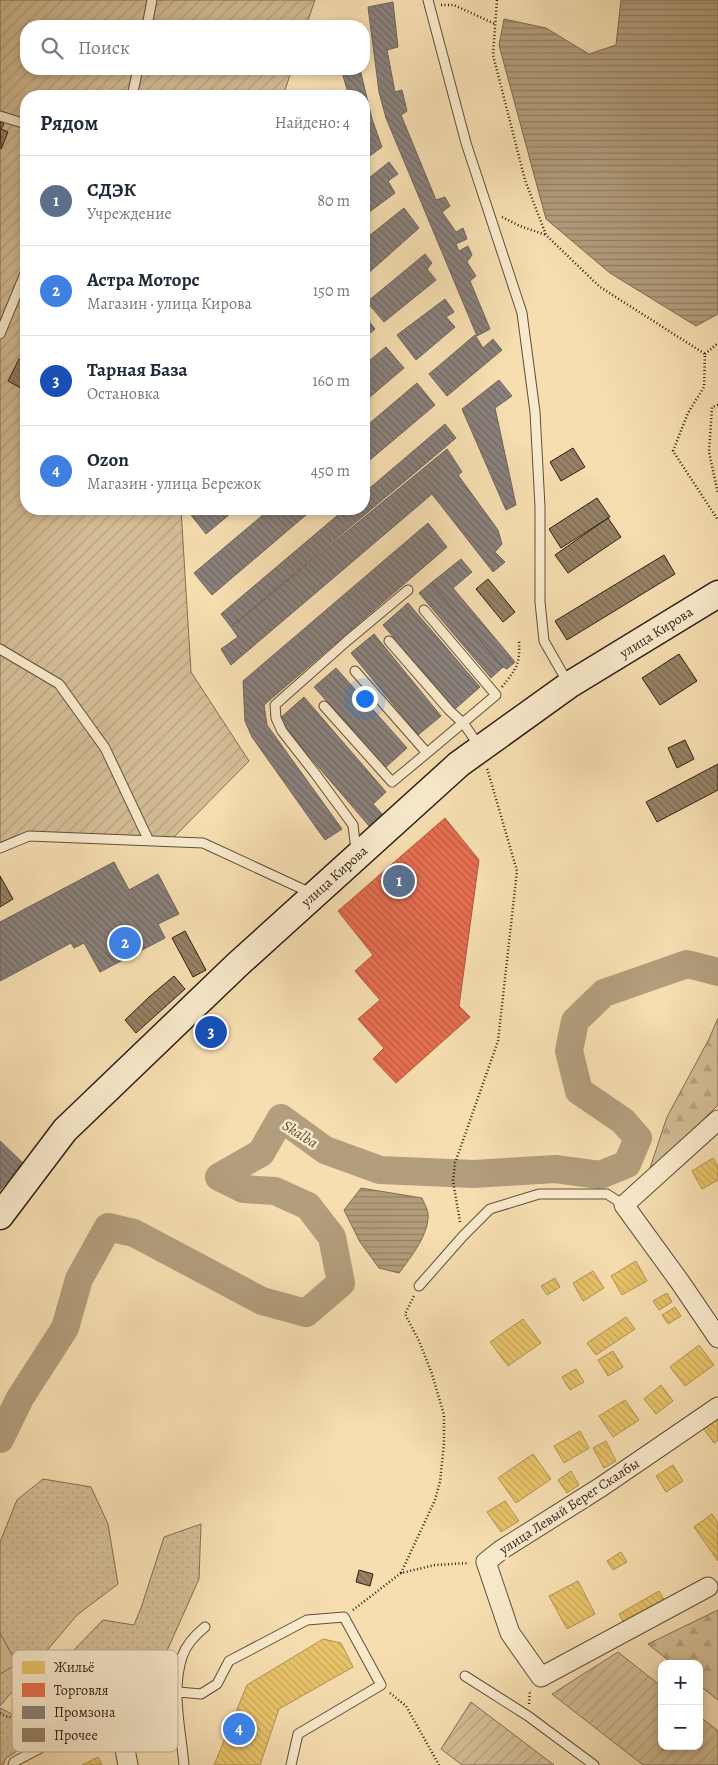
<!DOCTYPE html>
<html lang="ru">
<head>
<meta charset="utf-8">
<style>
  body { margin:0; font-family:Alegreya,serif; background:#f2f2f3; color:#1f2937 }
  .controls { position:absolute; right:15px; bottom:15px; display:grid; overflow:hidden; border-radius:10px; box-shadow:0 2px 8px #0003 }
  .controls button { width:45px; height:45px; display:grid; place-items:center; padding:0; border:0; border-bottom:1px solid #e0e1e3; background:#fff; color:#1f2937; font:25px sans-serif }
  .you { position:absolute; left:364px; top:698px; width:18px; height:18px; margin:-12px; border:4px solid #fff; border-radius:50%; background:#1a73e8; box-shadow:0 0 0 8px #1a73e833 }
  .badge { display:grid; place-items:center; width:32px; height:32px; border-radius:50%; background:#7c3aed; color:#fff; font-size:16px; font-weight:700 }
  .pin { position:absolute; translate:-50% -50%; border:2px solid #fff; box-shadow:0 1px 5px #0006 }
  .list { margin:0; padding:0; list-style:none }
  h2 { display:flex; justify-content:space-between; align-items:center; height:65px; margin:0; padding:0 20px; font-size:21px }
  h2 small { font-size:16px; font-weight:400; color:#747a83 }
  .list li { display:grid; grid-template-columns:32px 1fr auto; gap:15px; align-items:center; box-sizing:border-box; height:90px; padding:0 20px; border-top:1px solid #e0e1e3 }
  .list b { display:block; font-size:19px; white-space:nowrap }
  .list p { margin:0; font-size:16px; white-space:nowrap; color:#747a83 }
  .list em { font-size:16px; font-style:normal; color:#747a83 }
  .icon { flex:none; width:28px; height:28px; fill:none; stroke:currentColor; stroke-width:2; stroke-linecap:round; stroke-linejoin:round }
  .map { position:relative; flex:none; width:718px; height:1765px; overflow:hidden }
  .search { position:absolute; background:#fff; box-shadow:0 2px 8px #0003; left:20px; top:20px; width:350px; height:55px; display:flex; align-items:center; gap:12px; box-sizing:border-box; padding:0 18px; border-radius:20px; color:#747a83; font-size:19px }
  .panel { position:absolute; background:#fff; box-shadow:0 2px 8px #0003; left:20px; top:90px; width:350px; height:425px; border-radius:20px }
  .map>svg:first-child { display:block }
  .grass { fill:url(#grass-dots); stroke:#816e55 }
  .forest { fill:url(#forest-firs); stroke:#816e55 }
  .park { fill:#d4bd96; stroke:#816e55 }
  .garden { fill:url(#garden-furrows); stroke:#816e55 }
  .water { fill:url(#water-rules); stroke:#7d6a52 }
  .homes { fill:url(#homes-back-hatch); stroke:#b19250 }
  .shops { fill:url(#shops-back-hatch); stroke:#b0573f }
  .industry { fill:url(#industry-back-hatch); stroke:#6e635d }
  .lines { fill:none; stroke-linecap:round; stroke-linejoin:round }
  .river { stroke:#b29d7c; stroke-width:28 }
  .building { fill:url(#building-back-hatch); stroke:#2e1e14 }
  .lane-casing { stroke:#604e3b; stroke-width:11 }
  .street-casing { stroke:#604e3b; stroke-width:21 }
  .secondary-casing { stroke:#2e1e14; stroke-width:29 }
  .path { stroke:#2e1e14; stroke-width:2.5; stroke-dasharray:1 2.5; stroke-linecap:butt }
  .lane { stroke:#f9eacc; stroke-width:9 }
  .street { stroke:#f9eacc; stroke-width:19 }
  .secondary { stroke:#f9eacc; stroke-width:26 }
  .labels { text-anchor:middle; stroke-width:5; stroke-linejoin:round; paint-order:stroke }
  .street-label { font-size:14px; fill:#2e1e14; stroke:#f9eacc }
  .water-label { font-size:15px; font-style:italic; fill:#5c4a38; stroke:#f9eacc }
  .key { fill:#f9eacc; stroke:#bcad95; stroke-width:1 }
  .key-label { font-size:14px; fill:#2e1e14 }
</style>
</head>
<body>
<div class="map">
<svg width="718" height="1765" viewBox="0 0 718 1765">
  <defs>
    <pattern id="grass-dots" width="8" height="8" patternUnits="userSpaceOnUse" patternTransform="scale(1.25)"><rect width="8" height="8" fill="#d4bd96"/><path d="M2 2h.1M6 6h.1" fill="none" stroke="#b6a280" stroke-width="1.8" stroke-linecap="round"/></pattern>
    <pattern id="forest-firs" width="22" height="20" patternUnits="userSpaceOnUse" patternTransform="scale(1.25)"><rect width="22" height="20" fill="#d4bd96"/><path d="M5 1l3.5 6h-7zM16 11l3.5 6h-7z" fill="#b6a280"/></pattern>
    <pattern id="garden-furrows" width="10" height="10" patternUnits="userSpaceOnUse" patternTransform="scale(1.25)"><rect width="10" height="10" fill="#d4bd96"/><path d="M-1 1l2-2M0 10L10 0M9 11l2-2" fill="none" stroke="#b6a280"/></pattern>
    <pattern id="water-rules" width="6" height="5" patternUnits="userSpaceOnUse" patternTransform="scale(1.25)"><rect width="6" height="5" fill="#b29d7c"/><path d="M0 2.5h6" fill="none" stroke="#917f64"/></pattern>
    <pattern id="homes-back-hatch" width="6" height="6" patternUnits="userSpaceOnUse" patternTransform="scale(1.25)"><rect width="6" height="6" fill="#e9c46a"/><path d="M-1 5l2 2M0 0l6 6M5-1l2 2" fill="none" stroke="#c8a85b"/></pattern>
    <pattern id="shops-back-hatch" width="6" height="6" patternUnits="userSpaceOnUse" patternTransform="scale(1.25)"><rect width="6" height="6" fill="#e76f51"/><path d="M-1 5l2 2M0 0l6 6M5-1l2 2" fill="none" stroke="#bc5b42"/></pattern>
    <pattern id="industry-back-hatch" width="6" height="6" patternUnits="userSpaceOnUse" patternTransform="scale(1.25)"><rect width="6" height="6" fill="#8a817c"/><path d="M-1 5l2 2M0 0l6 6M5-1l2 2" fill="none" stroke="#716964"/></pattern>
    <pattern id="building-back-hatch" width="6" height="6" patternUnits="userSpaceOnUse" patternTransform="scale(1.25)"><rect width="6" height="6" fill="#968266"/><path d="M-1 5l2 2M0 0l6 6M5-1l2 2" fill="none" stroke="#7b6a53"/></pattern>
  </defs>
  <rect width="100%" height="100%" fill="#f6deb1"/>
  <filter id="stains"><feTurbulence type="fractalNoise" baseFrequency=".004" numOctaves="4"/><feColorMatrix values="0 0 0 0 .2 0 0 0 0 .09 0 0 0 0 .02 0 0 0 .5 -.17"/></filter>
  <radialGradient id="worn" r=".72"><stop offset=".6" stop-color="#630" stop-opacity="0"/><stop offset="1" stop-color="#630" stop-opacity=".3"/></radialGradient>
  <!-- grass -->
  <path class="grass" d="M 43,1479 L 91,1487 L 108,1524 L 118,1584 L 77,1615 L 0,1706 L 0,1542 L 17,1500 Z
    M 201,1524 L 199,1579 L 162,1662 L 6,1758 L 3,1765 L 0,1765 L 0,1708 L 12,1714 L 103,1620 L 134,1625 L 141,1608 L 164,1537 Z"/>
  <!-- forest -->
  <path class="forest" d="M 718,1018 L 718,1105 L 648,1174 L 667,1117 L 709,1039 Z
    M 718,1610 L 718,1700 L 699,1685 L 699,1664 L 673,1664 L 648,1644 Z"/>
  <!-- park -->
  <path class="park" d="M 0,1633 L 17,1664 L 0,1674 Z"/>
  <!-- garden -->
  <path class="garden" d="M 0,0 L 315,0 L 306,26 L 26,26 L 26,69 L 292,69 L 283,96 L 26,96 L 26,509 L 181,509 L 191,672 L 249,761 L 173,838 L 29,836 L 0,848 Z
    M 618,1652 L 662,1687 L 662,1746 L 699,1746 L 699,1716 L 718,1731 L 718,1765 L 643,1765 L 552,1694 Z
    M 471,1702 L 554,1765 L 462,1765 L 441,1749 Z"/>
  <!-- water -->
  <path class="water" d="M 621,0 L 718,0 L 718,314 L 696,326 L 610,273 L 546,219 L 499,45 L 504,19 L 546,28 L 589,54 L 616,45 Z
    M 361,1188 L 422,1198 C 424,1203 427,1208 428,1213 C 430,1233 411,1257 399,1273 L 379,1268 L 360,1242 L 344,1210 Z"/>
  <!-- homes -->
  <path class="homes" d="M 713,1158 L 718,1166 L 718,1180 L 702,1189 L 692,1171 Z
    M 636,1261 L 647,1281 L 622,1295 L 611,1276 Z
    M 593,1271 L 604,1288 L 583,1301 L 573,1283 Z
    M 555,1278 L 560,1287 L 547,1295 L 541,1286 Z
    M 667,1293 L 672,1302 L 659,1310 L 653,1301 Z
    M 675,1307 L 681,1316 L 668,1324 L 662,1315 Z
    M 626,1317 L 635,1329 L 596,1355 L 587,1343 Z
    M 523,1319 L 541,1343 L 508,1366 L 490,1342 Z
    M 699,1345 L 714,1365 L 685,1386 L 670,1367 Z
    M 613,1351 L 623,1367 L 608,1376 L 598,1360 Z
    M 576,1369 L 584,1382 L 570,1390 L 562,1377 Z
    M 661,1385 L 673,1401 L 656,1414 L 644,1399 Z
    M 625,1400 L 639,1420 L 613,1437 L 599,1416 Z
    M 718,1417 L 718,1440 L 714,1443 L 703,1428 Z
    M 580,1431 L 589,1448 L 564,1463 L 554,1446 Z
    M 606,1441 L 616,1461 L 604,1468 L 593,1448 Z
    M 533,1454 L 551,1479 L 516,1503 L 498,1478 Z
    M 673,1465 L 683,1481 L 666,1492 L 656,1476 Z
    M 571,1471 L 579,1485 L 567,1493 L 558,1480 Z
    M 505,1501 L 519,1521 L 501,1532 L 487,1512 Z
    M 712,1514 L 718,1523 L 718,1561 L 694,1527 Z
    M 621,1552 L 627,1562 L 613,1570 L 607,1561 Z
    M 578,1581 L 595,1614 L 567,1629 L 549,1596 Z
    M 659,1591 L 666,1603 L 626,1626 L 619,1614 Z
    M 323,1639 L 341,1643 L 353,1667 L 279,1709 L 260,1765 L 214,1765 L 247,1685 Z
    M 98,1757 L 102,1765 L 82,1765 Z"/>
  <!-- shops -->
  <path class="shops" d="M 445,818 L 479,860 L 459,1006 L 470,1017 L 396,1083 L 373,1059 L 384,1048 L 358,1019 L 380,1000 L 355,971 L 373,955 L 338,911 Z"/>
  <!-- industry -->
  <path class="industry" d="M 393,2 L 398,47 L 387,50 L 395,92 L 402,90 L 407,111 L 401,115 L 436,200 L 445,197 L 450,206 L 442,212 L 456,232 L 463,228 L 467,239 L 456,244 L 459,251 L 468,246 L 472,255 L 467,262 L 476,276 L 470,281 L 490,329 L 477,336 L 386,118 L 379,92 L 368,7 Z
    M 341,69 L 360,69 L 372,119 L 382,147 L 364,160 L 364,96 L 349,96 Z
    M 389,162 L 398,174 L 388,181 L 395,193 L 364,216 L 364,182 Z
    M 404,208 L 419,228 L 364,277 L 364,240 Z
    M 425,254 L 432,263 L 427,269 L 436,280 L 384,322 L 367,302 Z
    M 445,299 L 454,312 L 446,317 L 455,327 L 416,360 L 397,335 Z
    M 364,315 L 375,329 L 364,338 Z
    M 475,335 L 483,348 L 493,339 L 502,350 L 447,396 L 429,374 Z
    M 386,347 L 404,368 L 364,402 L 364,365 Z
    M 499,380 L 512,396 L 495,408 L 516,505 L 506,510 L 462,409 Z
    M 417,383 L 435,405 L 364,465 L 364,428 Z
    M 445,424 L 456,438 L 231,627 L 221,614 L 345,509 L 364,509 L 364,493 Z
    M 447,449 L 462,472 L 458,475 L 498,530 L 502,544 L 495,552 L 505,562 L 493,572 L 432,494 L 231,665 L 221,649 L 238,637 L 231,627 Z
    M 189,509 L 236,509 L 206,534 L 187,510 Z
    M 270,509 L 313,509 L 212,595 L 194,573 Z
    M 428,523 L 447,547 L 264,705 L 267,725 L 342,829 L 325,840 L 252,737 L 245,721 L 243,681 Z
    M 461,559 L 472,572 L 453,588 L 515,662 L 507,669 L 503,667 L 431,583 Z
    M 431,583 L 503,667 L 491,678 L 419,593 Z
    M 408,603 L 480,687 L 455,709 L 383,625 Z
    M 374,634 L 441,716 L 418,735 L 351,653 Z
    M 336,668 L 407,748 L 386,767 L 314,687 Z
    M 304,697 L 386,792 L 373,804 L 383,815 L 370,827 L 278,720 Z
    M 114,862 L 129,890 L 158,874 L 179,914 L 158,924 L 165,938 L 100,972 L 84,943 L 74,948 L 71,943 L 0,981 L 0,922 Z
    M 0,1141 L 23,1163 L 0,1190 Z"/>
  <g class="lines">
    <!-- river -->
    <path class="river" d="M 0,1439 L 20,1398 L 65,1328 L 79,1279 L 108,1227 L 134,1233 L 262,1301 L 306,1313 L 341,1283 L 332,1237 L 308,1206 L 275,1191 L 243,1189 L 219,1177 L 261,1153 L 281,1118 L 325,1150 L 380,1170 L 474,1174 L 555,1169 L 600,1175 L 627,1164 L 638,1138 L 623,1121 L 579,1091 L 569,1051 L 575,1021 L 604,993 L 687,964 L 718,972"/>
  </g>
  <!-- building -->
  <path class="building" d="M 0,122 L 4,124 L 1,129 L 8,132 L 1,149 Z
    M 19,359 L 26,362 L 26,391 L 8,381 Z
    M 573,448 L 585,467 L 561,481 L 550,462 Z
    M 597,498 L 610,517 L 561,548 L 549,529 Z
    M 608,518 L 621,537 L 568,573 L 555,555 Z
    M 664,555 L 675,574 L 567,640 L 555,621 Z
    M 488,579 L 515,612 L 503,622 L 476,589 Z
    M 679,654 L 697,681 L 660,705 L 642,678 Z
    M 685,740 L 694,759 L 677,768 L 668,748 Z
    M 718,764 L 718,790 L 657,822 L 646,802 Z
    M 0,876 L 13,899 L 0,907 Z
    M 185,931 L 206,970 L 193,977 L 172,938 Z
    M 174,976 L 185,989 L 136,1033 L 125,1020 L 149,997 Z
    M 359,1570 L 373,1574 L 370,1586 L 356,1582 Z"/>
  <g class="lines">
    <!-- lane casing -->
    <g class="lane-casing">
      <path id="lane" d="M 428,0 L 466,143 L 522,313 L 535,412 L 540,507 L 540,602 L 544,641 L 568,683
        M 147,26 L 152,0
        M 132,96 L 138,69
        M 0,116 L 26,124
        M 0,334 L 26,271
        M 389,641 L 449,710 L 464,724 L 479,746
        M 0,649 L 59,684 L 105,748 L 149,841
        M 355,671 L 427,753 L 496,695 L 424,610
        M 324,706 L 392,782 L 427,753
        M 0,848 L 29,836 L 203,843 L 311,893
        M 356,851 L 353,825 L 314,772 L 282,731 L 276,718 L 275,705 L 347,641 L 408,590
        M 419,1286 L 463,1236 L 490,1209 L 539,1194 L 607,1194 L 624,1205
        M 465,1676 L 528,1716 L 594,1765
        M 13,1765 L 14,1762 L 117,1708 L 156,1690 L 201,1694 L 217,1684 L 229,1661 L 307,1620 L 344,1617 L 381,1685 L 298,1734 L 291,1765
        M 184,1765 C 181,1731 171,1691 182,1657 C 186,1645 195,1635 205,1627"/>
    </g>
    <!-- street casing -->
    <g class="street-casing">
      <path id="street" d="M 718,1120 L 624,1205 L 680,1282 L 718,1338
        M 708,1587 L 541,1677 L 510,1633 L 486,1562 L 501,1550 L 601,1487 L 718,1407
        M 117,1708 L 128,1765"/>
    </g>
    <!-- secondary casing -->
    <g class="secondary-casing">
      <path id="secondary" d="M 0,1216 L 65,1130 L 237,965 L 459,764 L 569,685 L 718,594"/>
    </g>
    <!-- path -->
    <path class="path" d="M 497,0 L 493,55 L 525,180 L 546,235 L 600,287 L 705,354 L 704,387 L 688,413 L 673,451 L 718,520
      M 441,5 L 454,5 L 495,24
      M 502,217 L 520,226 L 546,235
      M 705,354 L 718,343
      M 718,405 L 712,407 L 709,452 L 718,494
      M 502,687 C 517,668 520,664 519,641
      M 460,1222 L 453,1181 L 455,1163 L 498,1041 L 517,871 L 487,768
      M 401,1573 L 435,1500 L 440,1482 L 444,1443 L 444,1415 L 432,1374 L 419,1341 L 405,1314 L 414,1296
      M 353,1610 L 401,1573 L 435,1565 L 469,1563
      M 390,1693 L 406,1706 L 439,1765
      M 529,1704 L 530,1690
      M 0,1713 C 18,1726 55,1708 73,1701 L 80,1713"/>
    <!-- lane -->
    <use href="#lane" class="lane"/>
    <!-- street -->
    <use href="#street" class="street"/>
    <!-- secondary -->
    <use href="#secondary" class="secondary"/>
  </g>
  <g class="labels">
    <!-- street labels -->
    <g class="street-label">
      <text transform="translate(656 632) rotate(-32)" y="5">улица Кирова</text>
      <text transform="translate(334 876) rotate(-42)" y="5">улица Кирова</text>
      <text transform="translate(569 1506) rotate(-33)" y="5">улица Левый Берег Скалбы</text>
    </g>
    <!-- water labels -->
    <g class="water-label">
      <text transform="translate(300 1134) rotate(32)" y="5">Skalba</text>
    </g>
  </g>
  <!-- legend -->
  <rect x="12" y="1650" width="166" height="102" rx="8" class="key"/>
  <rect x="22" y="1661" width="23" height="13" fill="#e9c46a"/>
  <rect x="22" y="1683" width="23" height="14" fill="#e76f51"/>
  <rect x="22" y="1706" width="23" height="13" fill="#8a817c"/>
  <rect x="22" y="1728" width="23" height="14" fill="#968266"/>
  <g class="key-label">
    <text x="54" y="1672">Жильё</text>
    <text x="54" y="1695">Торговля</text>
    <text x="54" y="1717">Промзона</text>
    <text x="54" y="1740">Прочее</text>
  </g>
  <rect width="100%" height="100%" filter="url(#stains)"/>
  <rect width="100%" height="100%" fill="url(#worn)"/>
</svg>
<div class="controls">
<button>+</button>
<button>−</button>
</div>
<div class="you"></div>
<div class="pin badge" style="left:399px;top:881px;background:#5c6f8a">1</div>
<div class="pin badge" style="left:125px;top:943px;background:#3f7fe0">2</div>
<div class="pin badge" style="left:211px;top:1032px;background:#1a4fb4">3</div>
<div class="pin badge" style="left:239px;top:1729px;background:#3f7fe0">4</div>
<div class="search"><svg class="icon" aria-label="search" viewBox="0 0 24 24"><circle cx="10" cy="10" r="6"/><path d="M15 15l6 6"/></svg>Поиск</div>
<section class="panel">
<h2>Рядом<small>Найдено: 4</small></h2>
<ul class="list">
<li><span class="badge" style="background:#5c6f8a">1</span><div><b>СДЭК</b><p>Учреждение</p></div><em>80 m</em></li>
<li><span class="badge" style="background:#3f7fe0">2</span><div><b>Астра Моторс</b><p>Магазин · улица Кирова</p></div><em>150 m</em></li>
<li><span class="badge" style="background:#1a4fb4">3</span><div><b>Тарная База</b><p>Остановка</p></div><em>160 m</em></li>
<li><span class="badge" style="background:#3f7fe0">4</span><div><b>Ozon</b><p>Магазин · улица Бережок</p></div><em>450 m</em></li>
</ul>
</section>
</div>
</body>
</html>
